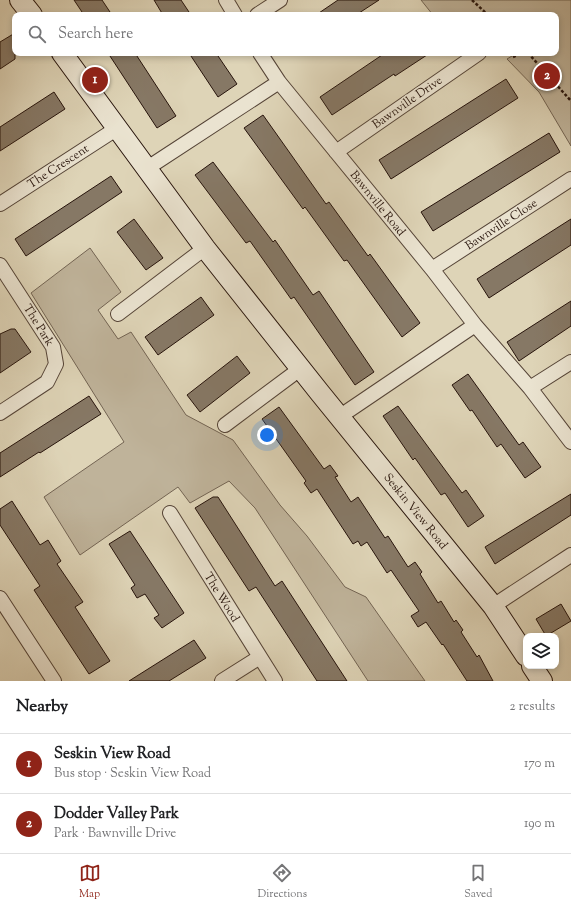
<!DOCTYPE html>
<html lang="en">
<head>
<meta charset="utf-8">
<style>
  body { margin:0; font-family:"Sorts Mill Goudy",serif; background:#f2f2f2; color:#202124 }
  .controls { position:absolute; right:12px; bottom:12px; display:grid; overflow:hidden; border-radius:8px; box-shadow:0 2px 6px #0003 }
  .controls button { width:36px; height:36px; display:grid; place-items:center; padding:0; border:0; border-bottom:1px solid #e0e0e0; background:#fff; color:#202124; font:20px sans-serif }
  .you { position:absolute; left:267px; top:435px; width:14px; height:14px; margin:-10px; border:3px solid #fff; border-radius:50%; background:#1a73e8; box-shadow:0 0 0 6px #1a73e833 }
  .badge { display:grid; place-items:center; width:26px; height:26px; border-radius:50%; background:#8f2418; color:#fff; font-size:13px; font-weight:700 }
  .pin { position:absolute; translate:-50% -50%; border:2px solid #fff; box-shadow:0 1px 4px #0006 }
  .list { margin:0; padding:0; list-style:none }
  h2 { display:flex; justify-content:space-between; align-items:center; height:52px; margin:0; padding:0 16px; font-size:17px }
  h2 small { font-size:13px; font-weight:400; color:#757577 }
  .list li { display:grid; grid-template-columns:26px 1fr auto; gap:12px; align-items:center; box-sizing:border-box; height:60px; padding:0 16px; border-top:1px solid #e0e0e0 }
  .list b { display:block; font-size:15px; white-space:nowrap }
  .list p { margin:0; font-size:13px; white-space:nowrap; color:#757577 }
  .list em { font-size:13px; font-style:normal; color:#757577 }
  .icon { flex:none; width:22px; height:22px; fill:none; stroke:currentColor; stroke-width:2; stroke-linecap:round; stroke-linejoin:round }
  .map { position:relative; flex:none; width:571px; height:681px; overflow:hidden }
  .search { position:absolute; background:#fff; box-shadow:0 2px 6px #0003; left:12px; right:12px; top:12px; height:44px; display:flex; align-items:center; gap:10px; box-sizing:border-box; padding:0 14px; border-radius:8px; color:#757577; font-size:15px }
  .sheet { height:172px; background:#fff }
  nav { display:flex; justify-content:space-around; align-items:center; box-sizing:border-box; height:56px; border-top:1px solid #e0e0e0; background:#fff; font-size:11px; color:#757577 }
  nav a { display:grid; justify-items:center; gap:2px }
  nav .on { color:#8f2418 }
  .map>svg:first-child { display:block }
  .green { fill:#bfb39a; stroke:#736453 }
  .building { fill:#867865; stroke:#27140c }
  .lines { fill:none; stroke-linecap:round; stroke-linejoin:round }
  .street-casing { stroke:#554437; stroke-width:16 }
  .secondary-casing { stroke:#27140c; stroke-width:22 }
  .path { stroke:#27140c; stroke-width:2.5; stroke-dasharray:3 2; stroke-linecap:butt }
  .street { stroke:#eae3d0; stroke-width:14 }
  .secondary { stroke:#eae3d0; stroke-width:20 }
  .labels { text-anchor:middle; stroke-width:3; stroke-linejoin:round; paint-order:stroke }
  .street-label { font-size:12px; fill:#27140c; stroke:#eae3d0 }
</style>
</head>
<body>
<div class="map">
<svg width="571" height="681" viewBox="0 0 571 681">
  <rect width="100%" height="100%" fill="#ded4b7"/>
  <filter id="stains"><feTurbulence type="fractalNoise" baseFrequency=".005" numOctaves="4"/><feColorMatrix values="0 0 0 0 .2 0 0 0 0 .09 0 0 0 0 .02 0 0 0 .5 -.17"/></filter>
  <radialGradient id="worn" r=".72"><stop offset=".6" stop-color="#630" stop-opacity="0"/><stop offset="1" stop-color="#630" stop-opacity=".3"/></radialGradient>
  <!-- green -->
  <path class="green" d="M 421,0 L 571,0 L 571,146 L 539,92 L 507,59 L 512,56 L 509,53 L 556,53 L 556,15 L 433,15 Z
    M 90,248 L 121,292 L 98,310 L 118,339 L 131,332 L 186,415 L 233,440 L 280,505 L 307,536 L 345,587 L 366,597 L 425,681 L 368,681 L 255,508 L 229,481 L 190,503 L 178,487 L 80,555 L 44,497 L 124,442 L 31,293 Z"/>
  <!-- building -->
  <path class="building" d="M 74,0 L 102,0 L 112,15 L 84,15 Z
    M 154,0 L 181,0 L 191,15 L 163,15 Z
    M 338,0 L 379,0 L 356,15 L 316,15 Z
    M 15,33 L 15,59 L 0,69 L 0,42 Z
    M 108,53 L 135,53 L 176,116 L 157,128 Z
    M 189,53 L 216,53 L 237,84 L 218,97 Z
    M 385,53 L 430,53 L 395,76 L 394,74 L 332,115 L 320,97 Z
    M 506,79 L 518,98 L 391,179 L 379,160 Z
    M 54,92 L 65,109 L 0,151 L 0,127 Z
    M 263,115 L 326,204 L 329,202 L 368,256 L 370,254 L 420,323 L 402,337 L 347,260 L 344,261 L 305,207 L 303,209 L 244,128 Z
    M 549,133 L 560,152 L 433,231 L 421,212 Z
    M 213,162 L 273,242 L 275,240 L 313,295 L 319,291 L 374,372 L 355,385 L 294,297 L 291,299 L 250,241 L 246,243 L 195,175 Z
    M 111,176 L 122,192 L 26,256 L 15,239 Z
    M 134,219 L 163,258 L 146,270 L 117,232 Z
    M 571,219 L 571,245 L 489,298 L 477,279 Z
    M 201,297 L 214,315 L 158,355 L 145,337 Z
    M 571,301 L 571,326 L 519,361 L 507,342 Z
    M 11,329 L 15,329 L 31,352 L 0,373 L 0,334 Z
    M 237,356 L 250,373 L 200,412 L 187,395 Z
    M 468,374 L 519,445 L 523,442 L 541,467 L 525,478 L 501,444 L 497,447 L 472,410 L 470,411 L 452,385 Z
    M 89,396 L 101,414 L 40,453 L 39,452 L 0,477 L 0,453 Z
    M 398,406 L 462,493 L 466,490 L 484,516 L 468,527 L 445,493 L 441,495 L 415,458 L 413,460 L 383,416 Z
    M 279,407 L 324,469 L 330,465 L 338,476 L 335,477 L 351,502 L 358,497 L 385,538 L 388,536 L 408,567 L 415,562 L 422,572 L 420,574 L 438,603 L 441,601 L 454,622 L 456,620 L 463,630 L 461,632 L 477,657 L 479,655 L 493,681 L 467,681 L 443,644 L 442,645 L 426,622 L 418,627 L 411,616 L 419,611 L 391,570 L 387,573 L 367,542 L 361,546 L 358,541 L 353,544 L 317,489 L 311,493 L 304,483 L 306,481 L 262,419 Z
    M 571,494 L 571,515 L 495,564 L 485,547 Z
    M 213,497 L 218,497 L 275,586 L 282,581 L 347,681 L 317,681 L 256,587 L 249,591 L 195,508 Z
    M 12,501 L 40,545 L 48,540 L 61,561 L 57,564 L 83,602 L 75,607 L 110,661 L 89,674 L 34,590 L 40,586 L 0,525 L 0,509 Z
    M 130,531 L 184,613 L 162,628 L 154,618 L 159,615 L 145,594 L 137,598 L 131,588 L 135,585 L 109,544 Z
    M 561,604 L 571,621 L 546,636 L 536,619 Z
    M 194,640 L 206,658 L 169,681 L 129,681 Z"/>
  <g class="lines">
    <!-- street casing -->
    <g class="street-casing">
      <path id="street" d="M 226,0 L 235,15
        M 257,15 L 280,0
        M 260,53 L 279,82 L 432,269 L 475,325 L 530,388 L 571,442
        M 336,152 L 479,53
        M 146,169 L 279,82
        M 0,204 L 116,129
        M 0,265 L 53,347 L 56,364 L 47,382 L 0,413
        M 432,269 L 571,179
        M 118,314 L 205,248
        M 530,388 L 571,362
        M 339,417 L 475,325
        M 225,425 L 300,369
        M 170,513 L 275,681
        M 0,598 L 54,681
        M 493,606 L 571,555
        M 222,681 L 260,657"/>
    </g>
    <!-- secondary casing -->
    <g class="secondary-casing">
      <path id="secondary" d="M 20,0 L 32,15
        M 62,53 L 205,248 L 320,393 L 493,606 L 526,656
        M 532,666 L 542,681"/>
    </g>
    <!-- path -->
    <path class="path" d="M 472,0 L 488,15
      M 528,53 L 571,101
      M 513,57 L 522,53"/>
    <!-- street -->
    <use href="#street" class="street"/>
    <!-- secondary -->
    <use href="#secondary" class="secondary"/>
  </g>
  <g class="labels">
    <!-- street labels -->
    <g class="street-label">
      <text transform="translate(407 102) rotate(-35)" y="4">Bawnville Drive</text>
      <text transform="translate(58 166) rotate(-33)" y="4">The Crescent</text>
      <text transform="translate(378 203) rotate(51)" y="4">Bawnville Road</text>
      <text transform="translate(501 224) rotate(-33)" y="4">Bawnville Close</text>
      <text transform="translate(39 325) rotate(58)" y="4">The Park</text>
      <text transform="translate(416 511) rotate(51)" y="4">Seskin View Road</text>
      <text transform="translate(222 597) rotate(58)" y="4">The Wood</text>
    </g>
  </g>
  <rect width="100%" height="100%" filter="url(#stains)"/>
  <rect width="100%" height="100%" fill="url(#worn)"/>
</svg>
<div class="controls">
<button><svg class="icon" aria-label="layers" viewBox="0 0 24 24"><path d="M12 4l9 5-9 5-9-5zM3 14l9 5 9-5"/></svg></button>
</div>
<div class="you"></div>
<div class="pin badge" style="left:95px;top:80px">1</div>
<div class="pin badge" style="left:547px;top:76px">2</div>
<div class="search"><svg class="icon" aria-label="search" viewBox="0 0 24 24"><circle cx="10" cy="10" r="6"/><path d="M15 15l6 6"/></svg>Search here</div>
</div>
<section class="sheet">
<h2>Nearby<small>2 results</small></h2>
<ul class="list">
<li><span class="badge">1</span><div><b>Seskin View Road</b><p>Bus stop · Seskin View Road</p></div><em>170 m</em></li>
<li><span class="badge">2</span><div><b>Dodder Valley Park</b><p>Park · Bawnville Drive</p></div><em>190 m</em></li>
</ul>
</section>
<nav>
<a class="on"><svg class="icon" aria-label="map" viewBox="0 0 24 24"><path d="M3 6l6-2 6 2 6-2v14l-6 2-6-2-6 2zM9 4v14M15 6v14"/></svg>Map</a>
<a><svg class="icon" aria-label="directions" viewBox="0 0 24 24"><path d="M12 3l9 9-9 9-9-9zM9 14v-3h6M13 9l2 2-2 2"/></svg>Directions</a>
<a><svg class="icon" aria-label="saved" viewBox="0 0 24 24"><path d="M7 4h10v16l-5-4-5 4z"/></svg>Saved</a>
</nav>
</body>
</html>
